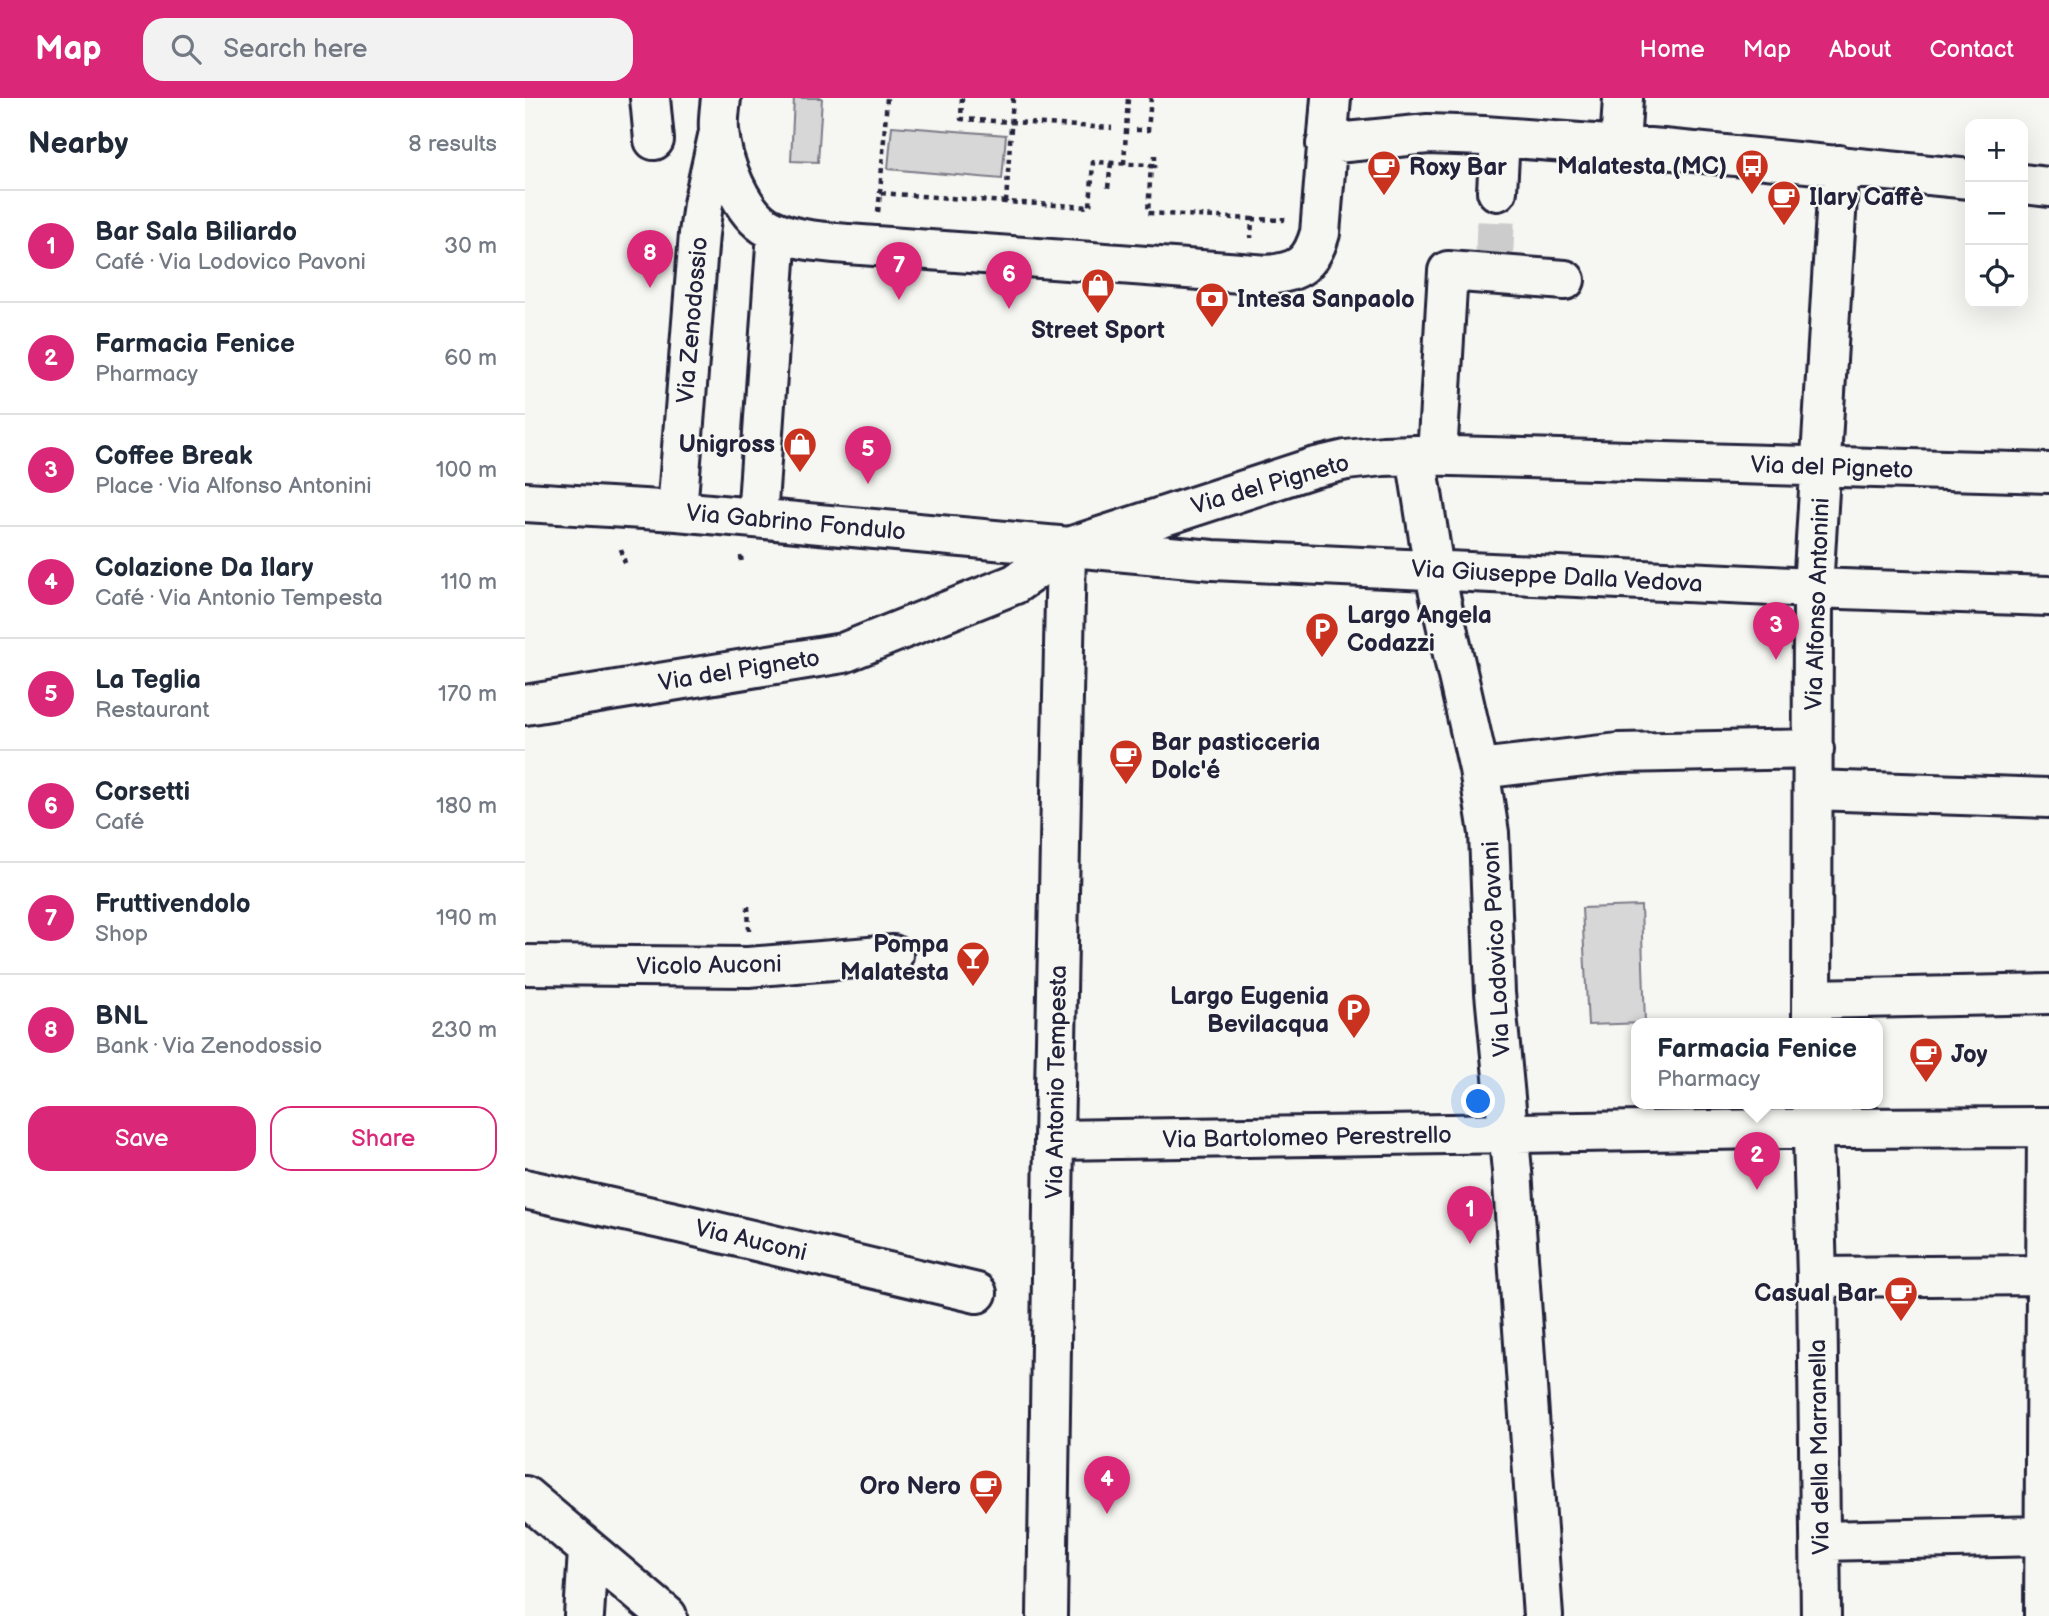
<!DOCTYPE html>
<html lang="en">
<head>
<meta charset="utf-8">
<style>
  body { margin:0; font-family:"Balsamiq Sans",sans-serif; background:#f2f2f3; color:#1f2937 }
  .controls { position:absolute; right:21px; top:21px; display:grid; overflow:hidden; border-radius:14px; box-shadow:0 7px 28px #0002 }
  .controls button { width:63px; height:63px; display:grid; place-items:center; padding:0; border:0; border-bottom:2px solid #e0e1e3; background:#fff; color:#1f2937; font:35px sans-serif }
  .you { position:absolute; left:954px; top:1004px; width:24px; height:24px; margin:-18px; border:5px solid #fff; border-radius:50%; background:#1a73e8; box-shadow:0 0 0 10px #1a73e833 }
  .badge { display:grid; place-items:center; width:46px; height:46px; border-radius:50%; background:#db2777; color:#fff; font-size:23px; font-weight:700 }
  .pin { position:absolute; translate:-50% -58px; filter:drop-shadow(0 2px 4px #0008) }
  .pin::after { content:''; position:absolute; top:37px; width:24px; height:21px; background:inherit; clip-path:polygon(0 0,100% 0,50% 100%) }
  .popup { position:absolute; left:1106px; top:920px; width:252px; height:91px; box-sizing:border-box; display:grid; place-content:center; border-radius:14px; background:#fff; filter:drop-shadow(0 2px 5px #0005); font-size:23px; white-space:nowrap; color:#747a83 }
  .popup b { font-size:26px; color:#1f2937 }
  .popup::after { content:''; position:absolute; left:50%; top:100%; margin-left:-14px; border:14px solid transparent; border-top-color:#fff }
  .list { margin:0; padding:0; list-style:none }
  h2 { display:flex; justify-content:space-between; align-items:center; height:91px; margin:0; padding:0 28px; font-size:30px }
  h2 small { font-size:23px; font-weight:400; color:#747a83 }
  .list li { display:grid; grid-template-columns:46px 1fr auto; gap:21px; align-items:center; box-sizing:border-box; height:112px; padding:0 28px; border-top:2px solid #e0e1e3 }
  .list b { display:block; font-size:26px; white-space:nowrap }
  .list p { margin:0; font-size:23px; white-space:nowrap; color:#747a83 }
  .list em { font-size:23px; font-style:normal; color:#747a83 }
  .actions { display:flex; gap:14px; padding:21px 28px }
  .actions a { flex:1; padding:16px 0; border:2px solid #db2777; border-radius:21px; text-align:center; font-size:24px; color:#db2777 }
  .actions .main { background:#db2777; color:#fff }
  .icon { flex:none; width:38px; height:38px; fill:none; stroke:currentColor; stroke-width:2; stroke-linecap:round; stroke-linejoin:round }
  .map { position:relative; flex:none; width:1524px; height:1518px; overflow:hidden }
  header { display:flex; align-items:center; gap:42px; box-sizing:border-box; height:98px; padding:0 35px; background:#db2777; color:#fff }
  header strong { font-size:33px }
  nav { display:flex; gap:38px; margin-inline-start:auto; font-size:24px }
  .search { width:490px; height:63px; background:#f2f2f3; display:flex; align-items:center; gap:18px; box-sizing:border-box; padding:0 24px; border-radius:21px; color:#747a83; font-size:26px }
  main { display:flex }
  aside { flex:1; background:#fff }
  .map>svg:first-child { display:block }
  .green { fill:#d7d7d7; stroke:#7c7c89; stroke-width:2 }
  .lines { fill:none; stroke-linecap:round; stroke-linejoin:round }
  .minor-tunnel { stroke:#cccccd; stroke-width:38; stroke-dasharray:38 19; stroke-linecap:butt }
  .minor-casing { stroke:#22223b; stroke-width:44 }
  .path { stroke:#22223b; stroke-width:4.5; stroke-dasharray:5 5; stroke-linecap:butt }
  .minor { stroke:#f6f6f2; stroke-width:38 }
  .labels { text-anchor:middle; stroke-width:5; stroke-linejoin:round; paint-order:stroke }
  .poi-label { font-size:24px; font-weight:bold; fill:#22223b; stroke:#f6f6f2; text-anchor:end }
  .street-label { font-size:24px; fill:#22223b; stroke:#f6f6f2 }
</style>
</head>
<body>
<header>
<strong>Map</strong>
<div class="search"><svg class="icon" aria-label="search" viewBox="0 0 24 24"><circle cx="10" cy="10" r="6"/><path d="M15 15l6 6"/></svg>Search here</div>
<nav><a>Home</a><a>Map</a><a>About</a><a>Contact</a></nav>
</header>
<main>
<aside>
<h2>Nearby<small>8 results</small></h2>
<ul class="list">
<li><span class="badge">1</span><div><b>Bar Sala Biliardo</b><p>Café · Via Lodovico Pavoni</p></div><em>30 m</em></li>
<li><span class="badge">2</span><div><b>Farmacia Fenice</b><p>Pharmacy</p></div><em>60 m</em></li>
<li><span class="badge">3</span><div><b>Coffee Break</b><p>Place · Via Alfonso Antonini</p></div><em>100 m</em></li>
<li><span class="badge">4</span><div><b>Colazione Da Ilary</b><p>Café · Via Antonio Tempesta</p></div><em>110 m</em></li>
<li><span class="badge">5</span><div><b>La Teglia</b><p>Restaurant</p></div><em>170 m</em></li>
<li><span class="badge">6</span><div><b>Corsetti</b><p>Café</p></div><em>180 m</em></li>
<li><span class="badge">7</span><div><b>Fruttivendolo</b><p>Shop</p></div><em>190 m</em></li>
<li><span class="badge">8</span><div><b>BNL</b><p>Bank · Via Zenodossio</p></div><em>230 m</em></li>
</ul>
<div class="actions"><a class="main">Save</a><a>Share</a></div>
</aside>
<div class="map">
<svg width="1524" height="1518" viewBox="0 0 1524 1518">
  <rect width="100%" height="100%" fill="#f6f6f2"/>
  <filter id="ink" filterUnits="userSpaceOnUse"><feTurbulence type="fractalNoise" baseFrequency=".0143" numOctaves="2"/><feDisplacementMap in="SourceGraphic" scale="14" xChannelSelector="R" yChannelSelector="G"/><feConvolveMatrix kernelMatrix="1 2 1 2 8 2 1 2 1" color-interpolation-filters="sRGB"/></filter>
  <g filter="url(#ink)">
    <!-- green -->
    <path class="green" d="M 269,0 L 297,0 L 293,64 L 266,63 Z
      M 367,28 L 481,37 L 477,81 L 363,71 Z
      M 1116,808 L 1120,925 L 1063,927 L 1057,810 Z"/>
    <g class="lines">
      <!-- minor-tunnel -->
      <path class="minor-tunnel" d="M 969,162 L 972,93"/>
      <!-- minor casing -->
      <g class="minor-casing">
        <path id="minor" d="M 125,0 L 129,42
          M 196,0 C 195,10 193,22 194,32 C 196,63 216,115 244,130 C 267,142 298,144 323,146 L 743,177 C 774,174 786,166 795,135 L 806,0
          M 801,46 L 903,36 L 959,38 L 1138,51 L 1445,81
          M 1095,49 L 1098,0
          M 1498,86 L 1524,89
          M 972,93 L 975,40
          M 891,357 L 909,472 L 954,671 L 964,735 L 970,895 L 987,1073 L 1018,1518
          M 912,358 L 923,173 L 1040,182
          M 0,404 L 152,413 L 688,462 L 1288,490 L 1524,498
          M 152,413 L 174,136 L 178,106 L 193,38
          M 232,420 L 252,134
          M 0,607 L 318,555 L 490,486 L 541,450 L 787,370 L 821,362 L 858,358 L 891,357 L 1524,375
          M 954,671 L 1094,655 L 1289,651
          M 1288,692 L 1524,700
          M 0,867 L 223,869 L 368,857
          M 1287,901 L 1524,896
          M 1287,926 L 1288,490 L 1314,67
          M 1287,1006 L 1292,1179 L 1296,1518
          M 529,1042 L 1319,1030 L 1524,1029
          M 0,1091 L 154,1125 L 452,1195
          M 1292,1179 L 1521,1177
          M 0,1398 L 142,1518
          M 1296,1443 L 1520,1438
          M 59,1518 L 63,1453
          M 522,1518 L 529,1042 L 541,450
          M 1519,1518 L 1522,1029"/>
      </g>
      <!-- path -->
      <path class="path" d="M 437,0 L 436,21 L 587,30
        M 488,0 L 481,104 L 565,109 L 568,64 L 626,67 L 623,115 L 727,121 L 726,140
        M 611,32 L 623,32 L 626,0
        M 586,65 L 583,90 L 587,90
        M 599,66 L 603,0
        M 626,67 L 630,68 L 630,57
        M 355,95 L 362,0
        M 353,114 L 355,95 L 481,104
        M 727,121 L 758,122 L 758,119
        M 96,451 L 100,465
        M 216,458 L 217,468
        M 223,808 L 224,833"/>
      <!-- minor -->
      <use href="#minor" class="minor"/>
    </g>
  </g>
  <!-- icons -->
  <defs>
    <g id="bus-pin" transform="scale(1.75)"><path d="M0 17L-7.5 6A9.5 9.5 0 1 1 7.5 6Z" fill="#c8321e" stroke="#f6f6f2"/><path d="M-5-6H5V4H4V6H2V4H-2V6H-4V4H-5ZM-3.5-4V0h7V-4ZM-3.5 1.2v1.5H-2V1.2ZM2 1.2v1.5H3.5V1.2Z" fill="#fff"/></g>
    <g id="cafe-pin" transform="scale(1.75)"><path d="M0 17L-7.5 6A9.5 9.5 0 1 1 7.5 6Z" fill="#c8321e" stroke="#f6f6f2"/><path d="M-5.5-4.5H6V0H3Q3 3.5 0 3.5H-2.5Q-5.5 3.5-5.5 0ZM3-3.2v2h1.7v-2ZM-6 4.5H4V6H-6Z" fill="#fff"/></g>
    <g id="shop-pin" transform="scale(1.75)"><path d="M0 17L-7.5 6A9.5 9.5 0 1 1 7.5 6Z" fill="#c8321e" stroke="#f6f6f2"/><path d="M-5-2.5h2.3a2.7 3.5 0 0 1 5.4 0H5L5.5 6h-11ZM-1.5-2.5h3a1.5 2.3 0 0 0-3 0Z" fill="#fff"/></g>
    <g id="bank-pin" transform="scale(1.75)"><path d="M0 17L-7.5 6A9.5 9.5 0 1 1 7.5 6Z" fill="#c8321e" stroke="#f6f6f2"/><path d="M-6-4H6V4H-6ZM0-2.3a2.3 2.3 0 1 0 0 4.6a2.3 2.3 0 1 0 0-4.6Z" fill="#fff"/></g>
    <g id="parking-pin" transform="scale(1.75)"><path d="M0 17L-7.5 6A9.5 9.5 0 1 1 7.5 6Z" fill="#c8321e" stroke="#f6f6f2"/><path d="M-3.5-5.5H1a3.5 3.5 0 0 1 0 7H-1V5.5H-3.5ZM-1-3.4V-.6H.8a1.4 1.4 0 0 0 0-2.8Z" fill="#fff"/></g>
    <g id="bar-pin" transform="scale(1.75)"><path d="M0 17L-7.5 6A9.5 9.5 0 1 1 7.5 6Z" fill="#c8321e" stroke="#f6f6f2"/><path d="M-6-5H6L.8 .8V4.5H3.5V6h-7V4.5H-.8V.8Z" fill="#fff"/></g>
  </defs>
  <g fill-rule="evenodd">
    <use href="#bus-pin" x="1227" y="68"/>
    <use href="#cafe-pin" x="859" y="69"/>
    <use href="#cafe-pin" x="1259" y="99"/>
    <use href="#shop-pin" x="573" y="187"/>
    <use href="#bank-pin" x="687" y="201"/>
    <use href="#shop-pin" x="275" y="346"/>
    <use href="#parking-pin" x="797" y="531"/>
    <use href="#cafe-pin" x="601" y="658"/>
    <use href="#bar-pin" x="448" y="860"/>
    <use href="#parking-pin" x="829" y="912"/>
    <use href="#cafe-pin" x="1401" y="956"/>
    <use href="#cafe-pin" x="1376" y="1195"/>
    <use href="#cafe-pin" x="461" y="1388"/>
  </g>
  <g class="labels">
    <!-- poi labels -->
    <g class="poi-label">
      <text x="1202" y="76">Malatesta (MC)</text>
      <text x="884" y="77" text-anchor="start">Roxy Bar</text>
      <text x="1284" y="107" text-anchor="start">Ilary Caffè</text>
      <text x="712" y="209" text-anchor="start">Intesa Sanpaolo</text>
      <text x="573" y="240" text-anchor="middle">Street Sport</text>
      <text x="250" y="354">Unigross</text>
      <text x="822" y="525" text-anchor="start">Largo Angela<tspan x="822" dy="28">Codazzi</tspan></text>
      <text x="626" y="652" text-anchor="start">Bar pasticceria<tspan x="626" dy="28">Dolc'é</tspan></text>
      <text x="424" y="854">Pompa<tspan x="424" dy="28">Malatesta</tspan></text>
      <text x="804" y="906">Largo Eugenia<tspan x="804" dy="28">Bevilacqua</tspan></text>
      <text x="1426" y="964" text-anchor="start">Joy</text>
      <text x="1352" y="1203">Casual Bar</text>
      <text x="436" y="1396">Oro Nero</text>
    </g>
    <!-- street labels -->
    <g class="street-label">
      <text transform="translate(167 222) rotate(-85)" y="8">Via Zenodossio</text>
      <text transform="translate(1307 369) rotate(2)" y="8">Via del Pigneto</text>
      <text transform="translate(745 386) rotate(-16)" y="8">Via del Pigneto</text>
      <text transform="translate(271 424) rotate(5)" y="8">Via Gabrino Fondulo</text>
      <text transform="translate(1032 478) rotate(3)" y="8">Via Giuseppe Dalla Vedova</text>
      <text transform="translate(1292 506) rotate(-88)" y="8">Via Alfonso Antonini</text>
      <text transform="translate(214 572) rotate(-9)" y="8">Via del Pigneto</text>
      <text transform="translate(971 851) rotate(-93)" y="8">Via Lodovico Pavoni</text>
      <text transform="translate(184 867) rotate(-1)" y="8">Vicolo Auconi</text>
      <text transform="translate(531 984) rotate(-89)" y="8">Via Antonio Tempesta</text>
      <text transform="translate(782 1039) rotate(-1)" y="8">Via Bartolomeo Perestrello</text>
      <text transform="translate(226 1142) rotate(13)" y="8">Via Auconi</text>
      <text transform="translate(1294 1349) rotate(-91)" y="8">Via della Marranella</text>
    </g>
  </g>
</svg>
<div class="controls">
<button>+</button>
<button>−</button>
<button><svg class="icon" aria-label="locate" viewBox="0 0 24 24"><circle cx="12" cy="12" r="6"/><path d="M12 2v4M12 18v4M2 12h4M18 12h4"/></svg></button>
</div>
<div class="you"></div>
<div class="pin badge" style="left:945px;top:1146px">1</div>
<div class="pin badge" style="left:1232px;top:1092px">2</div>
<div class="popup"><b>Farmacia Fenice</b>Pharmacy</div>
<div class="pin badge" style="left:1251px;top:562px">3</div>
<div class="pin badge" style="left:582px;top:1416px">4</div>
<div class="pin badge" style="left:343px;top:386px">5</div>
<div class="pin badge" style="left:484px;top:211px">6</div>
<div class="pin badge" style="left:374px;top:202px">7</div>
<div class="pin badge" style="left:125px;top:190px">8</div>
</div>
</main>
</body>
</html>
